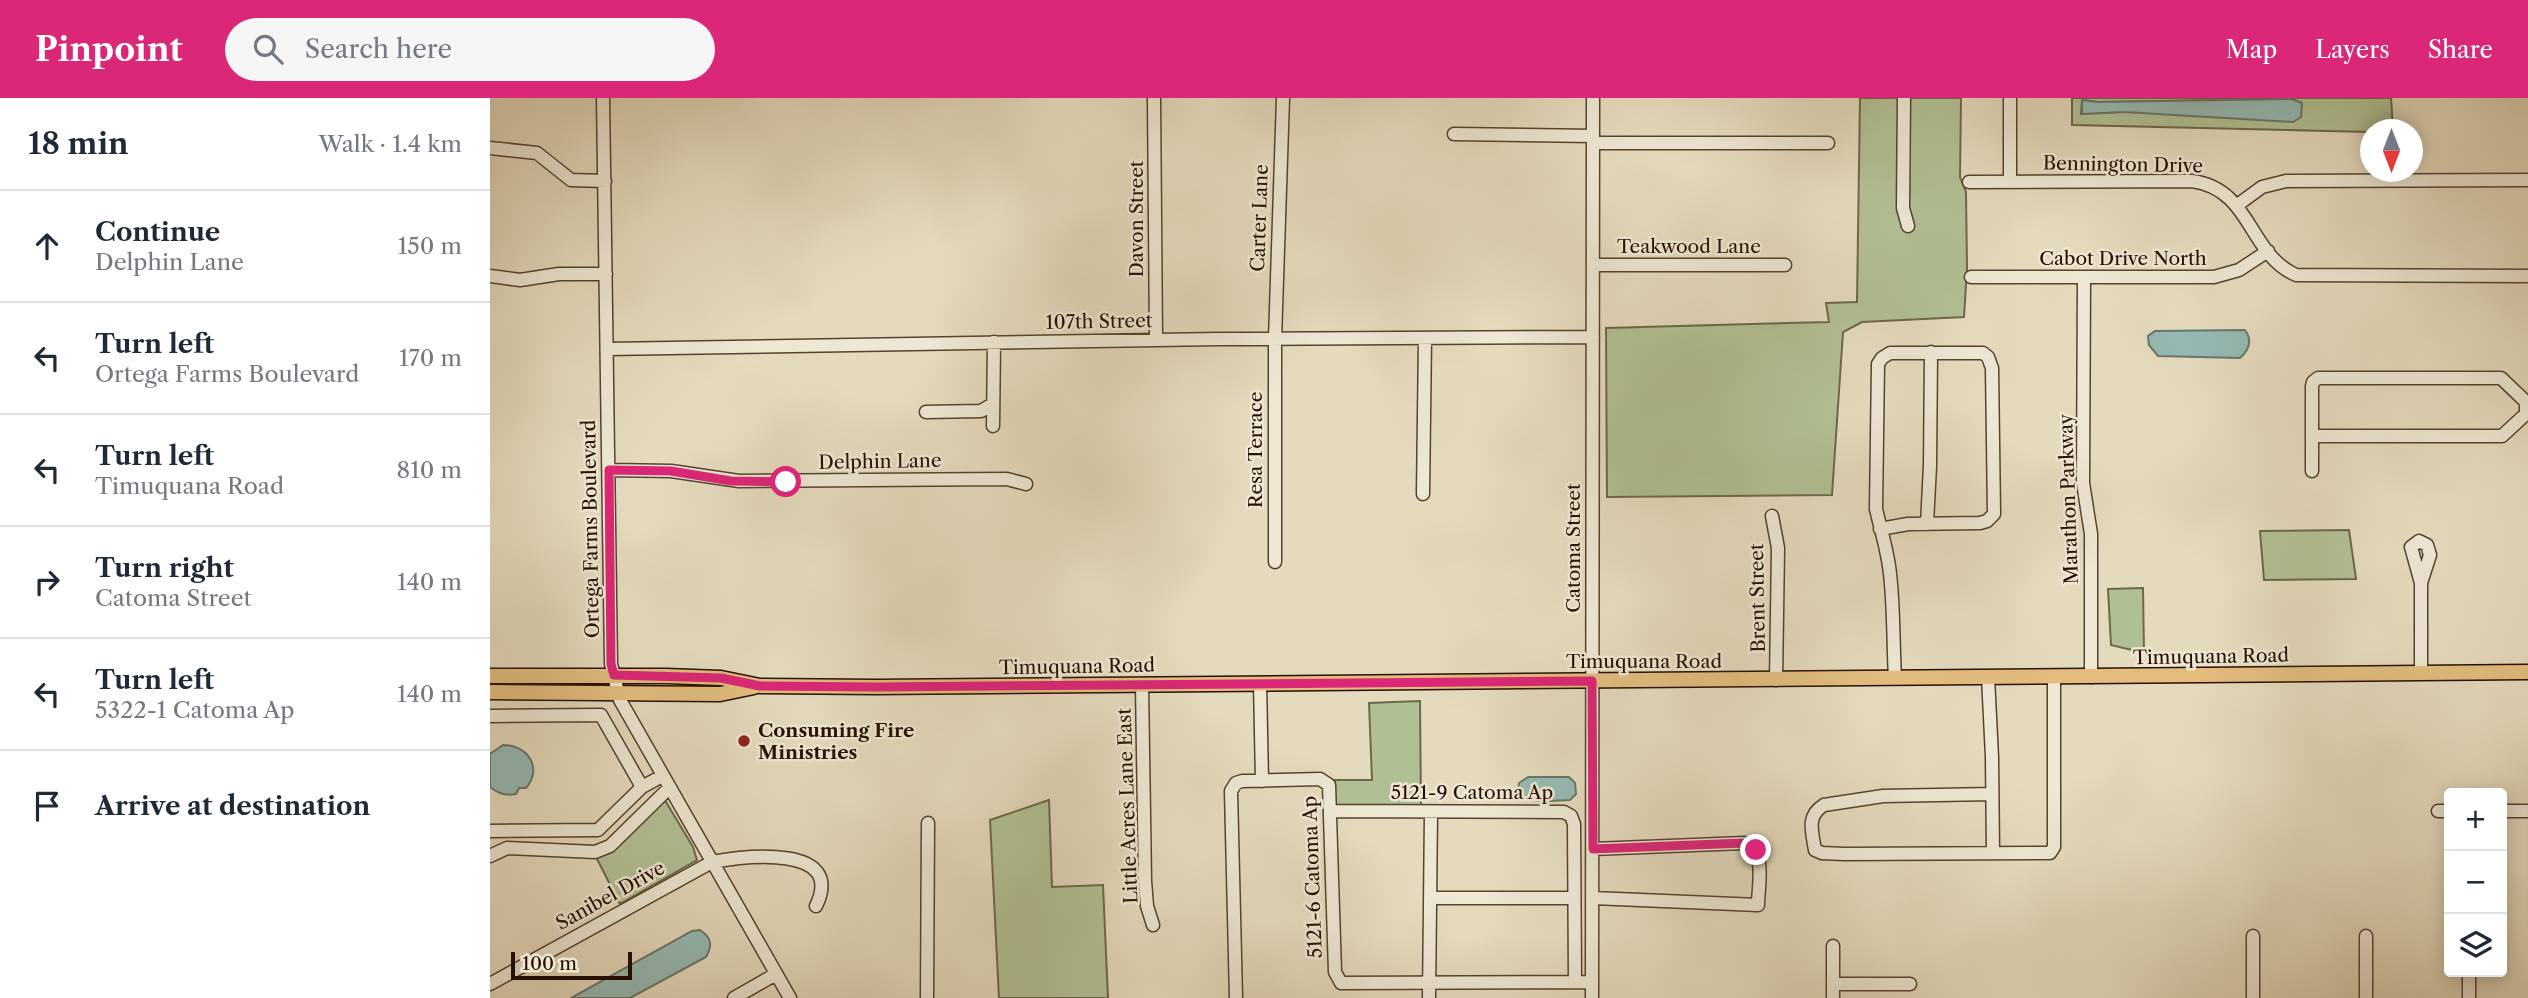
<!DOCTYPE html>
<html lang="en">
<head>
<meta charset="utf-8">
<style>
  body { margin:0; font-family:"Libre Caslon Text",serif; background:#f6f6f7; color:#1f2937 }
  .controls { position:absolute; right:21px; bottom:21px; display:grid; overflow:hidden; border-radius:7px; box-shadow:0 4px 18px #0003 }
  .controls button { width:63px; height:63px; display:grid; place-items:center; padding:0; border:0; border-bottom:2px solid #e0e1e3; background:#fff; color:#1f2937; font:35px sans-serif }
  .compass { position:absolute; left:1870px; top:21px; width:63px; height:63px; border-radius:50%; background:#fff; box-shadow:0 4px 18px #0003; rotate:180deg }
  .scale { position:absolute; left:21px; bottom:18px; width:121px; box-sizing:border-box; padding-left:7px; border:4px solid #271000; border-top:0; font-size:19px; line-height:24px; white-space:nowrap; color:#271000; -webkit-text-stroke:5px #ede7d4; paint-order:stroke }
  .stop { position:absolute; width:21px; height:21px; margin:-16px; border:5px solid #db2777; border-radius:50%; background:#fff }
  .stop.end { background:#db2777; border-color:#fff; box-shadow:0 2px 7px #0008 }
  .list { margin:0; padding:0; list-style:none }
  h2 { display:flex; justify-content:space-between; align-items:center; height:91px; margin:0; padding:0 28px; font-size:30px }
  h2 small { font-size:23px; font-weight:400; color:#747a83 }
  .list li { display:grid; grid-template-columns:46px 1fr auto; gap:21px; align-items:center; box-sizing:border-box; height:112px; padding:0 28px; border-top:2px solid #e0e1e3 }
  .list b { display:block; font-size:26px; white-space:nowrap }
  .list p { margin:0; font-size:23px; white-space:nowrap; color:#747a83 }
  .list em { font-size:23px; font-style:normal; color:#747a83 }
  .icon { flex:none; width:38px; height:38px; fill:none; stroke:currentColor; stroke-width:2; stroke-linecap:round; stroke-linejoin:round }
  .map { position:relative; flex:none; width:2038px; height:900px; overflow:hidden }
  header { display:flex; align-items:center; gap:42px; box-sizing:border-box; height:98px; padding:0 35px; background:#db2777; color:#fff }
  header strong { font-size:33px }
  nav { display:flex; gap:38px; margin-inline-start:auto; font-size:24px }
  .search { width:490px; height:63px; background:#f6f6f7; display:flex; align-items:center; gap:18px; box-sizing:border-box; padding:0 24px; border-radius:38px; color:#747a83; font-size:26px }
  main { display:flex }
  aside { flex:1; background:#fff }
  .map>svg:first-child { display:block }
  .green { fill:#b1c094; stroke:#6c684a; stroke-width:2; fill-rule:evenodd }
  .water { fill:#95bab3; stroke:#69766b; stroke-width:2 }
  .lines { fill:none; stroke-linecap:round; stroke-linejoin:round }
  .minor-casing { stroke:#56422f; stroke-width:15 }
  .major-casing { stroke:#271000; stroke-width:17 }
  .minor { stroke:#ede7d4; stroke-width:12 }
  .major { stroke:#e2bd7e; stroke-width:14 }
  .route { stroke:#db2777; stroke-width:9 }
  .poi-dot { fill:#8f2418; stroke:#ede7d4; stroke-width:2.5 }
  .labels { text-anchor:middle; stroke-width:5; stroke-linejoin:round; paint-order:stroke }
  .street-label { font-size:19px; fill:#271000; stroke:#ede7d4 }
  .poi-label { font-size:19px; font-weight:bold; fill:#271000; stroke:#ede7d4; text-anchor:start }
</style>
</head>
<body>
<header>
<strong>Pinpoint</strong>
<div class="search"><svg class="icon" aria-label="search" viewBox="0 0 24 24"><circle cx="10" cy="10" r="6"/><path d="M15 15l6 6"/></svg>Search here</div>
<nav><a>Map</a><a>Layers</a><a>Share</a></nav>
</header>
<main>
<aside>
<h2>18 min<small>Walk · 1.4 km</small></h2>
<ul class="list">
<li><svg class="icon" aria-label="ahead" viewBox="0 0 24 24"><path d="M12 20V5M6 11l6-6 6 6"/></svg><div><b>Continue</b><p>Delphin Lane</p></div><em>150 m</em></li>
<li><svg class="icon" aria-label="left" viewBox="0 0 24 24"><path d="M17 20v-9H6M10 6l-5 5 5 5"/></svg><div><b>Turn left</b><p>Ortega Farms Boulevard</p></div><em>170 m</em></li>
<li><svg class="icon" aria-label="left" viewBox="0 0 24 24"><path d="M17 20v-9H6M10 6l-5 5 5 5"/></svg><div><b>Turn left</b><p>Timuquana Road</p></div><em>810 m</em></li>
<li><svg class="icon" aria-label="right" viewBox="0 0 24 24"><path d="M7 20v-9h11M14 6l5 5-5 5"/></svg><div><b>Turn right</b><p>Catoma Street</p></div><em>140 m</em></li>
<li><svg class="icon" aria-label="left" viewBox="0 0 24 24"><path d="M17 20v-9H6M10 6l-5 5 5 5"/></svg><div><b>Turn left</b><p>5322-1 Catoma Ap</p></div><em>140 m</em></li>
<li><svg class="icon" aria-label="arrive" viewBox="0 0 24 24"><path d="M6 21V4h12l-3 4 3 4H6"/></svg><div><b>Arrive at destination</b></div></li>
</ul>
</aside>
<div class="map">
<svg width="2038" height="900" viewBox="0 0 2038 900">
  <rect width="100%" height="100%" fill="#e4dabd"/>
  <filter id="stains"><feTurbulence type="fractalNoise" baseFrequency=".00286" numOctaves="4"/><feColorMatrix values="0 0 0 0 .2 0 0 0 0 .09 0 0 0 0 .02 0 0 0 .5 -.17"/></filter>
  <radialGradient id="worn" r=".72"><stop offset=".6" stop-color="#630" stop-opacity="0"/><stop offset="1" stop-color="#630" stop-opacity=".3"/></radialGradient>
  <!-- green -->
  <path class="green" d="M 1370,0 L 1471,0 L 1470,79 L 1476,94 L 1477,170 L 1474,219 L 1372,224 L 1353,234 L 1342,397 L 1117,399 L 1116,230 L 1339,224 L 1336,205 L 1367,204 Z
    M 1582,0 L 1901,0 L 1903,31 L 1881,32 L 1880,34 L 1582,27 ZM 1801,1 L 1812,5 L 1591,16 L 1592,2 L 1608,4 Z
    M 1859,432 L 1866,481 L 1774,482 L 1770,433 Z
    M 1653,490 L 1654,555 L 1621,547 L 1618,491 Z
    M 930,603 L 931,708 L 846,707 L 842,682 L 882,682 L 879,605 Z
    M 173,699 L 203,749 L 207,762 L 130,806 L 105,757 Z
    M 559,702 L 562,789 L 613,787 L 618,900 L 509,900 L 500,722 Z"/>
  <!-- water -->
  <path class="water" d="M 1801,1 L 1812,5 L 1811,19 L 1803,24 L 1634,14 L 1592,16 L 1592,2 L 1608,4 Z
    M 1755,232 C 1763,243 1759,252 1750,260 L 1668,258 L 1659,247 L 1658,238 L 1665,233 Z
    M 13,647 C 38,647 53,670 36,690 L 29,690 L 26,696 C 16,698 8,696 0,689 L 0,656 Z
    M 1038,679 L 1079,679 L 1085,685 L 1086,696 L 1080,702 C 1064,702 1037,708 1028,693 L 1029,685 Z
    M 210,832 C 221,839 223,847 216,859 L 140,900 L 81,900 L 202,833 Z"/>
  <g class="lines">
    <!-- minor casing -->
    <g class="minor-casing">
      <path id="minor" d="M 113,0 L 121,566 L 130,602 L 300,900
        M 664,0 L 666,242
        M 1414,0 L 1413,110 L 1418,128
        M 1520,0 L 1520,83
        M 964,36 L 1103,38
        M 1103,45 L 1338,45
        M 0,50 L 47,55 L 81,82 L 115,83
        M 1479,84 L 1702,83 C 1762,91 1758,156 1806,177 L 2038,178
        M 1746,108 L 1772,89 L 1796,83 L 2038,82
        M 1103,167 L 1295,167
        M 0,178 L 30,182 L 69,176 L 116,176
        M 1481,179 L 1724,179 L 1749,172 L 1778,153
        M 1594,179 L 1593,385 L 1601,436 L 1601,579
        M 117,251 L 729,241 L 1103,239
        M 436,314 L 491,313 L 503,306
        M 503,328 L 504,244
        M 1822,338 L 2012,338 L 2038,314
        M 119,372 L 181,373 L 249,383 L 517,381 L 536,386
        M 1822,373 L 1822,288 L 1823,284 L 1828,280 L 2011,280 L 2036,304 L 2036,314
        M 933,396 L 935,240
        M 1282,418 L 1288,450 L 1286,582
        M 1437,426 L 1440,368 L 1441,254
        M 1390,431 L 1418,426 L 1490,425 L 1497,423 L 1504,416 L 1502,270 L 1498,259 L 1493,255 L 1400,255 L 1392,260 L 1388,266 L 1386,411 C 1391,433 1398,454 1400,476 C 1404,511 1403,545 1405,580
        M 785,464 L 785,241 L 793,0
        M 1931,485 L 1921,449 L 1929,443 L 1937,447 L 1940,457 L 1931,485 L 1931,575
        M 1498,579 L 1502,659 L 1503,755
        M 770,585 L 772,683
        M 652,587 L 655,783 L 657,808 L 663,827
        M 0,618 L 111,617 L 152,689 L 172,678
        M 1502,696 L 1393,698 L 1334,707 C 1316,718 1322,733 1325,752 L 1332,755 L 1354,756 L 1560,755 L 1564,749 L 1564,579
        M 841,713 L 1074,714 L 1081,718 L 1084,726 L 1085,884
        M 1948,713 L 1959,713
        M 2012,713 L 2038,713
        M 0,733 L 108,732 L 152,689
        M 0,758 L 17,750 L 105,754 L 120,748 L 179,690
        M 940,800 L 1084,800
        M 1103,800 L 1268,807 C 1268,787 1277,754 1254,745 L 1103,751
        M 1763,838 L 1763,900
        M 1343,848 L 1343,900
        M 1979,874 L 1979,900
        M 0,886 L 222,764 C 255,758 356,746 326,808
        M 1343,886 L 1420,886
        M 244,900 L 286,876
        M 437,900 L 438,725
        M 746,900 L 741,693 L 746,685 L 752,683 L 830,681 L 839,687 L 845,874 L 851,885 L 1102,884
        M 939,900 L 941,714
        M 1102,900 L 1103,0
        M 1876,900 L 1876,838"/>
    </g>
    <!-- major casing -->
    <g class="major-casing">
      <path id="major" d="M 0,578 L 176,578 L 231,580 L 270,588 L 386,589 L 2038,574
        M 0,594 L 230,596 L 264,589"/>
    </g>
    <!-- minor -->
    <use href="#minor" class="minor"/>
    <!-- major -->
    <use href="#major" class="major"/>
  </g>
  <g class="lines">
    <!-- route -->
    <path class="route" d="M 296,384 L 241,383 L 181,373 L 119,372 L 121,566 L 124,577 L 231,580 L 270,588 L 386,589 L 1102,583 L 1103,751 L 1254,745 L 1266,752"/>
  </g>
  <!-- markers -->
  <circle class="poi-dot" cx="254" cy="643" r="7"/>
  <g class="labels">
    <!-- street labels -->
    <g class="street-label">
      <text transform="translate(1633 66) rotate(1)" y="7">Bennington Drive</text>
      <text transform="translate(769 120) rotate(-88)" y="7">Carter Lane</text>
      <text transform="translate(646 121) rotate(-90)" y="7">Davon Street</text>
      <text x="1199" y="155">Teakwood Lane</text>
      <text x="1633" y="167">Cabot Drive North</text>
      <text transform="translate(609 223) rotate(-1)" y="7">107th Street</text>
      <text transform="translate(765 352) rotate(-90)" y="7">Resa Terrace</text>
      <text transform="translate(390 363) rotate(-1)" y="7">Delphin Lane</text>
      <text transform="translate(1578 401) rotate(-92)" y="7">Marathon Parkway</text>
      <text transform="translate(100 431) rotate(-91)" y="7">Ortega Farms Boulevard</text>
      <text transform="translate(1083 450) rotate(-90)" y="7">Catoma Street</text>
      <text transform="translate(1267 500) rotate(-91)" y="7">Brent Street</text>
      <text transform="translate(1721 558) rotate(-1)" y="7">Timuquana Road</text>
      <text x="1154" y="570">Timuquana Road</text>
      <text transform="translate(587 568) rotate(-1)" y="7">Timuquana Road</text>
      <text x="982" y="701">5121-9 Catoma Ap</text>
      <text transform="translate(637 708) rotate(-92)" y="7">Little Acres Lane East</text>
      <text transform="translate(822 779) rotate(-92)" y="7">5121-6 Catoma Ap</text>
      <text transform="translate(120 797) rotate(-29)" y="7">Sanibel Drive</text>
    </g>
    <!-- poi labels -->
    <g class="poi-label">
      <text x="268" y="639">Consuming Fire<tspan x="268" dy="22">Ministries</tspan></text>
    </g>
  </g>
  <rect width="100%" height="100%" filter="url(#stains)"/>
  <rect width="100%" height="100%" fill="url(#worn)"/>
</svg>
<div class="controls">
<button>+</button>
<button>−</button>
<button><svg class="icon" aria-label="layers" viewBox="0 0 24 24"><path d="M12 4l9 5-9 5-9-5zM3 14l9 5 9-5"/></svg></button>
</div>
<svg class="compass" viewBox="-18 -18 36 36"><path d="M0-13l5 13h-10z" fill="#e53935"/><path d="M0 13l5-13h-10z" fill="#747a83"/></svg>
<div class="scale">100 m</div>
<div class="stop" style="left:296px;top:384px"></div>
<div class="stop end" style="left:1266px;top:752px"></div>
</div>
</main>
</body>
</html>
